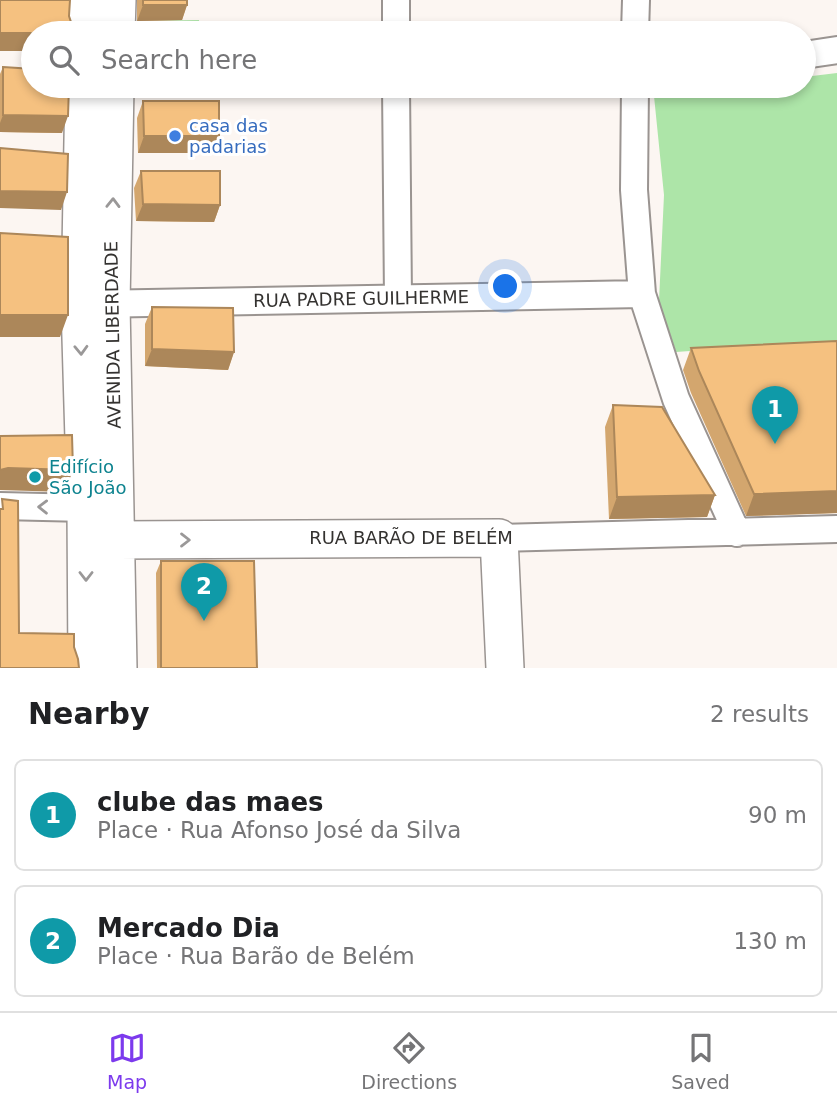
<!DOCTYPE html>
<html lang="en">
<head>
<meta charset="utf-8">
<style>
  body { margin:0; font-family:"DejaVu Sans",sans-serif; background:#f6f6f6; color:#202124 }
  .you { position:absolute; left:506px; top:287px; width:24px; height:24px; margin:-18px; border:5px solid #fff; border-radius:50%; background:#1a73e8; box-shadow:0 0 0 10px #1a73e833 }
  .badge { display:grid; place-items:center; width:46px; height:46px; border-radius:50%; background:#7c3aed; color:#fff; font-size:23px; font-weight:700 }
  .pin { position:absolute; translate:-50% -58px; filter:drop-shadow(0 2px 4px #0008) }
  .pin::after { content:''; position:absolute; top:37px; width:24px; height:21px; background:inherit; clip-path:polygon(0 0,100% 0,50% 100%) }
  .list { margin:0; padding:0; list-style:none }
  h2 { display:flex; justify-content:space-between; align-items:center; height:91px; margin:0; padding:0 28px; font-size:30px }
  h2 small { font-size:23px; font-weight:400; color:#757577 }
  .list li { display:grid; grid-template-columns:46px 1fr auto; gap:21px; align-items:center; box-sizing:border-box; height:112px; margin:0 14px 14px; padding:0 14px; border:2px solid #e0e0e0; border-radius:10px }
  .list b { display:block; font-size:26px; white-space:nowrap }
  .list p { margin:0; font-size:23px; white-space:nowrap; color:#757577 }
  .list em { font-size:23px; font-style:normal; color:#757577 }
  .icon { flex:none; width:38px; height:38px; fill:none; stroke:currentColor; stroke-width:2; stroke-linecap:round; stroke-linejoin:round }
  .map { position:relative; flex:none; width:837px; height:668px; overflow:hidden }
  .search { position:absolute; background:#fff; box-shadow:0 4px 10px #0003; left:21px; right:21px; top:21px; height:77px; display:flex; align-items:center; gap:18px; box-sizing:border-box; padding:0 24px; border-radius:38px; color:#757577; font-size:26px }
  .sheet { height:343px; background:#fff }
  nav { display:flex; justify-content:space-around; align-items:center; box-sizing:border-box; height:98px; border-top:2px solid #e0e0e0; background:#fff; font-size:19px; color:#757577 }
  nav a { display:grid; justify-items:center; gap:4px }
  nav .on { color:#7c3aed }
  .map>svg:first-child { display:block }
  .green { fill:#ade5a8 }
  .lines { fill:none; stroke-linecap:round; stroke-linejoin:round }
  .street-casing { stroke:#9a9491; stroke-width:30 }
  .secondary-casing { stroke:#9a9491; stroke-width:40 }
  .street { stroke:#fff; stroke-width:26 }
  .secondary { stroke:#fff; stroke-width:37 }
  .wall { fill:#d3a66e }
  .shaded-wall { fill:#ac875a }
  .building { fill:#f5c180; stroke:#ac875a; stroke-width:2 }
  .oneway { stroke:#9a9898 }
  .shop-dot { fill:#3f7fe0; stroke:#fff; stroke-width:2.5 }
  .culture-dot { fill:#0f9aa8; stroke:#fff; stroke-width:2.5 }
  .labels { text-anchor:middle; stroke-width:6; stroke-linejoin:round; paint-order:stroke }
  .shop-label { font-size:18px; fill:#366cbe; stroke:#fff; text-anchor:start }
  .street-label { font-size:18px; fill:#343230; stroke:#fff }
  .culture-label { font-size:18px; fill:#0d838f; stroke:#fff; text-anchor:start }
</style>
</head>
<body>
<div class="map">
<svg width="837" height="668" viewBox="0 0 837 668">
  <rect width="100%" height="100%" fill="#fcf6f2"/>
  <!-- green -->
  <path class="green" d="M 199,20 L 199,33 L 135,33 L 135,21 Z
    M 837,73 L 837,343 L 803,343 L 676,352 L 659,301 L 664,195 L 654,96 L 735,86 L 804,86 L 804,77 Z"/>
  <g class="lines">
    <!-- street casing -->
    <g class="street-casing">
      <path id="street" d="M 396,0 L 396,33
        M 635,33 L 636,0
        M 804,55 L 837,50
        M 396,86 L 398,298
        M 635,86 L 634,190 L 642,294 L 676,399 L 737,533
        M 94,304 L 642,294
        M 0,506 L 86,508
        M 499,538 L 837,529"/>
    </g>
    <!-- secondary casing -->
    <g class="secondary-casing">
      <path id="secondary" d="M 84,33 L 85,0
        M 116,33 L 117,0
        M 84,86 L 80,304 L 86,508 L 87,668
        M 115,86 L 111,304 L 118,668
        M 117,540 L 499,538 L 505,668"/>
    </g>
    <!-- street -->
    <use href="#street" class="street"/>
    <!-- secondary -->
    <use href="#secondary" class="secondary"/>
  </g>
  <!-- wall -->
  <path class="wall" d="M 137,0 L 187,0 L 187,5 L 182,20 L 137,21 Z
    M 3,67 L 62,133 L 0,132 L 0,74 Z
    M 143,101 L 213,153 L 138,153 L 137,118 Z
    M 141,171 L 220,205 L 214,222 L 136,221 L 134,188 Z
    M 152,307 L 234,352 L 228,370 L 145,366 L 145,324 Z
    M 837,341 L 837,513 L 746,516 L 691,393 L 683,370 L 691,348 Z
    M 613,405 L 715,495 L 707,517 L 609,519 L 605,427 Z
    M 161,561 L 257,668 L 157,668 L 156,573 Z"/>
  <!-- shaded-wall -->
  <path class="shaded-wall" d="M 143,5 L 187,5 L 182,20 L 137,21 Z
    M 0,33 L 33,34 L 33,51 L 0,51 Z
    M 3,115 L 68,116 L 62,133 L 0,132 L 0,123 Z
    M 144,136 L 219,136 L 213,153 L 138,153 Z
    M 0,191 L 67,192 L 61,210 L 0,208 Z
    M 143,204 L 220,205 L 214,222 L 136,221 Z
    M 0,315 L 68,315 L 60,337 L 0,337 Z
    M 152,349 L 234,352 L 228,370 L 145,366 Z
    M 8,468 L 73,470 L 65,492 L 0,490 L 0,470 Z
    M 837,491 L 837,513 L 746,516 L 754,494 Z
    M 715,495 L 707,517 L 609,519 L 617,497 Z"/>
  <!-- building -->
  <path class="building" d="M 0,0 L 70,0 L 69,16 L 72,25 L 78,33 L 0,33 Z
    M 143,0 L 187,0 L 187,5 L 143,5 Z
    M 3,67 L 33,69 L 33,86 L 69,86 L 68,116 L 3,115 Z
    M 143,101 L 219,101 L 219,136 L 144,136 Z
    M 0,148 L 68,154 L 67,192 L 0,191 Z
    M 141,171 L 220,171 L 220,205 L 143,204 Z
    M 0,233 L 68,237 L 68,315 L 0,315 Z
    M 152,307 L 233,308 L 234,352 L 152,349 Z
    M 837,341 L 837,491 L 754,494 L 699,371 L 691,348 Z
    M 613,405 L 662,407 L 715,495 L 617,497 Z
    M 72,435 L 73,470 L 8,468 L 0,470 L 0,436 Z
    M 2,499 L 18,501 L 19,633 L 74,634 L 74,647 L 78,659 L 79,668 L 0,668 L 0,509 L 3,509 Z
    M 161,561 L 254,561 L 257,668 L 161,668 Z"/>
  <!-- one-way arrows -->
  <defs><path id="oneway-chevron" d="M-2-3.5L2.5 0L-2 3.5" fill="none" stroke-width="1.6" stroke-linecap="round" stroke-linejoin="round" transform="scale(1.75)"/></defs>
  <g class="oneway">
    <use href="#oneway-chevron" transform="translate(113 203) rotate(-89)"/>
    <use href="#oneway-chevron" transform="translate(81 350) rotate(88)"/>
    <use href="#oneway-chevron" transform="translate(43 507) rotate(-179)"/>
    <use href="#oneway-chevron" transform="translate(185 540)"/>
    <use href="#oneway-chevron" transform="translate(86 576) rotate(90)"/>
  </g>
  <!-- markers -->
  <circle class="shop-dot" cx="175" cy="136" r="7"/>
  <circle class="culture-dot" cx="35" cy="477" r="7"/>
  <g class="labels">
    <!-- shop labels -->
    <g class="shop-label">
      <text x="189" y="132">casa das<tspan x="189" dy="21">padarias</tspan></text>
    </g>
    <!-- street labels -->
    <g class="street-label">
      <text transform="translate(361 299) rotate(-1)" y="6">RUA PADRE GUILHERME</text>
      <text transform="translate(113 335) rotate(-91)" y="6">AVENIDA LIBERDADE</text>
      <text x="411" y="544">RUA BARÃO DE BELÉM</text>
    </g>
    <!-- culture labels -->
    <g class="culture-label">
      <text x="49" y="473">Edifício<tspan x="49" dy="21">São João</tspan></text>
    </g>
  </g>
</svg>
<div class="you"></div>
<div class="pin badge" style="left:775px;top:444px;background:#0f9aa8">1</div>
<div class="pin badge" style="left:204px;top:621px;background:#0f9aa8">2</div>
<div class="search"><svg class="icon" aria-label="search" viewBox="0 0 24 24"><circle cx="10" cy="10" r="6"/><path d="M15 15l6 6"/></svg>Search here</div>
</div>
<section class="sheet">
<h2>Nearby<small>2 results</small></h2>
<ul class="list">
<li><span class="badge" style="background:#0f9aa8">1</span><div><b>clube das maes</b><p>Place · Rua Afonso José da Silva</p></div><em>90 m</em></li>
<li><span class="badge" style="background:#0f9aa8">2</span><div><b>Mercado Dia</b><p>Place · Rua Barão de Belém</p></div><em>130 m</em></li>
</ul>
</section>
<nav>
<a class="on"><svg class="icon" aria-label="map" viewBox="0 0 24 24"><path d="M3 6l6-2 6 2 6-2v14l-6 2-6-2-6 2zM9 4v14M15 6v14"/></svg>Map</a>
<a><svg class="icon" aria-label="directions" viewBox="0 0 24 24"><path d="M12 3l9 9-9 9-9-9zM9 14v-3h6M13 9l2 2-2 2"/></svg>Directions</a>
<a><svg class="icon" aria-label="saved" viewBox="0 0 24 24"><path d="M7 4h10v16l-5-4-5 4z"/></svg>Saved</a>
</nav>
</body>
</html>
